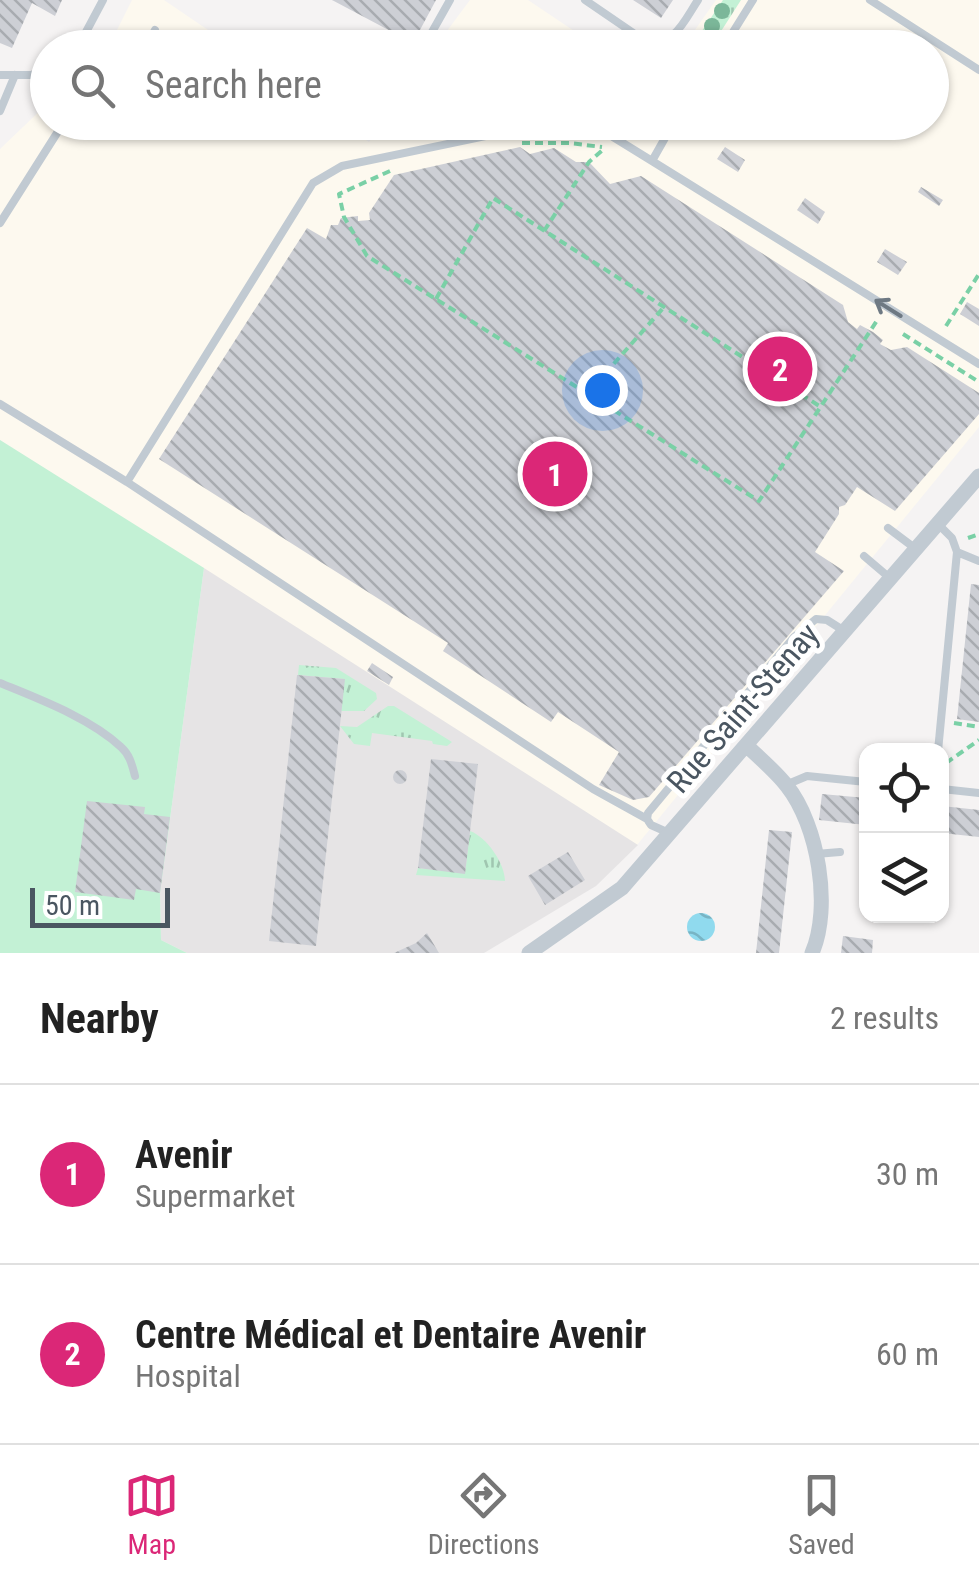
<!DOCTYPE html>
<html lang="en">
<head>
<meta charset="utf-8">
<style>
  body { margin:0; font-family:"Roboto Condensed",sans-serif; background:#f6f6f6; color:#222 }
  .controls { position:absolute; right:30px; bottom:30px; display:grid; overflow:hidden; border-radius:20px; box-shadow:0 2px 8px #0004 }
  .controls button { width:90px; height:90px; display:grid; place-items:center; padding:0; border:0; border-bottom:2px solid #e0e0e0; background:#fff; color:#222; font:50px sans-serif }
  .scale { position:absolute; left:30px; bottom:25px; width:140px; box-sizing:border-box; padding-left:10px; border:5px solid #4a5661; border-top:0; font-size:28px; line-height:35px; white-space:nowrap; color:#4a5661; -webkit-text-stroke:8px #fff; paint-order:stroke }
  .you { position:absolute; left:602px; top:390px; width:35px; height:35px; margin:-25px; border:8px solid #fff; border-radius:50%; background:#1a73e8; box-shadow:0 0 0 15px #1a73e833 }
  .badge { display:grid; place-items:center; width:65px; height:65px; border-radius:50%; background:#db2777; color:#fff; font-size:32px; font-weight:700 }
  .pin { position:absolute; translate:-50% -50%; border:5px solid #fff; box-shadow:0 2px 10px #0006 }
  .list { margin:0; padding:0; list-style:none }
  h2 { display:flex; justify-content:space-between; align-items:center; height:130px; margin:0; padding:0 40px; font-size:42px }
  h2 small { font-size:32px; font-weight:400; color:#767676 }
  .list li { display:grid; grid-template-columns:65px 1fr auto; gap:30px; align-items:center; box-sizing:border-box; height:180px; padding:0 40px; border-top:2px solid #e0e0e0 }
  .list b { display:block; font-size:38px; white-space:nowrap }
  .list p { margin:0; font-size:32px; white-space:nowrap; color:#767676 }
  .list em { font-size:32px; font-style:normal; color:#767676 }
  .icon { flex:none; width:55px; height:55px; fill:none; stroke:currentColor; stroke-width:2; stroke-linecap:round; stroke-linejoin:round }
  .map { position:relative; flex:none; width:979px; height:953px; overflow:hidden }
  .search { position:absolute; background:#fff; box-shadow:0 2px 8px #0004; left:30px; right:30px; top:30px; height:110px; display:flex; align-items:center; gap:25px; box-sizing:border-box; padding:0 35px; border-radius:55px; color:#767676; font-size:38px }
  .sheet { height:490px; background:#fff }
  nav { display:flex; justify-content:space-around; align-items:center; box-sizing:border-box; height:140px; border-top:2px solid #e0e0e0; background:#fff; font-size:28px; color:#767676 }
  nav a { display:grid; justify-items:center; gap:5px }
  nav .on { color:#db2777 }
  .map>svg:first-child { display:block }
  .commercial { fill:#fdf9ef }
  .education { fill:#e6e4e5 }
  .grass { fill:url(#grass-tufts) }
  .pitch { fill:#c3f1d5 }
  .water { fill:url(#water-waves) }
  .building { fill:url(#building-back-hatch) }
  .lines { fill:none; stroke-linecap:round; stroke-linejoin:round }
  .path { stroke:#7ad0a6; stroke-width:4; stroke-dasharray:8 5; stroke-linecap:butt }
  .lane { stroke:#c1cad2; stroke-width:8 }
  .street { stroke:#c1cad2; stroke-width:15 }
  .tree { fill:#7bb799 }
  .oneway { stroke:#6e7983 }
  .labels { text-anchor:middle; stroke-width:10; stroke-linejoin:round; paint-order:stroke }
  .street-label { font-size:32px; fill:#4a5661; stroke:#fff }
</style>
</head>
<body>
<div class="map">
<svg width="979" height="953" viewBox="0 0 979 953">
  <defs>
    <pattern id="grass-tufts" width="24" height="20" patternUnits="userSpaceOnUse" patternTransform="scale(2.5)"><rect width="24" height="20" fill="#c3f1d5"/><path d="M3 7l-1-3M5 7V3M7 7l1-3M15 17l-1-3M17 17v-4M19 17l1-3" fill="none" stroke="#a0c6b0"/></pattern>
    <pattern id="water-waves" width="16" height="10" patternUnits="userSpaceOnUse" patternTransform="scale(2.5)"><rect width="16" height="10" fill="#90daee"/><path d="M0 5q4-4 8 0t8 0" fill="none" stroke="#78b4c4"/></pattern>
    <pattern id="building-back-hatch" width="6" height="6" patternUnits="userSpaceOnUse" patternTransform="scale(2.5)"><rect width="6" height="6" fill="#cdcfd5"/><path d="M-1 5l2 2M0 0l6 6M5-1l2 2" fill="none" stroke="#a8abb0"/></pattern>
  </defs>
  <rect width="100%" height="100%" fill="#f5f3f3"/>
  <!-- commercial -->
  <path class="commercial" d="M 132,0 L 164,0 L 233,47 L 108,48 Z
    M 470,0 L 528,0 L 598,47 L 435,47 Z
    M 716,0 L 979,0 L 979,427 L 637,845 L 0,440 L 0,149 L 47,104 L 48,122 L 341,123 L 369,142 L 383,122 L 932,122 L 932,48 L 683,47 Z"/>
  <!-- education -->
  <path class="education" d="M 204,568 L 638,845 L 596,886 L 484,953 L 187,953 L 161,940 L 160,893 Z"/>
  <!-- grass -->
  <path class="grass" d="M 723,0 L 741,0 L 711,47 L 691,47 Z
    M 299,665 L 336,668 L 376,693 L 377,699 L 364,711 L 341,711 L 344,679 L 298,675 Z
    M 388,706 L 394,706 L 452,742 L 447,746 L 433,744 L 432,741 L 372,733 L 370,746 L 354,744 L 340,726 L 357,727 Z
    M 470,831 C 487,837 505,864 505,881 L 416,875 L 418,868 L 465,873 Z"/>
  <!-- pitch -->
  <path class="pitch" d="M 0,440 L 204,568 L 160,893 L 161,940 L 187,953 L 0,953 Z"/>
  <!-- water -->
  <path class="water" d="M687 927a14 14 0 1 1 28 0a14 14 0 1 1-28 0Z"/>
  <!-- building -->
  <path class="building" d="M 0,0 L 62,0 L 55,16 L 32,3 L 12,48 L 0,43 Z
    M 332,0 L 436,0 L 413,43 Z
    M 633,0 L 673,0 L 661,18 Z
    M 794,30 L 815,44 L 813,48 L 790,36 Z
    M 520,147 L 530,154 L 554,148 L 576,162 L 589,162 L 610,184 L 641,176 L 843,305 L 848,322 L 857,329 L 860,325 L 873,332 L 883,340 L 880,344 L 891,350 L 907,347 L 979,393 L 979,414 L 895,511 L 857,487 L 845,505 L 839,507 L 839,514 L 815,552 L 844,571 L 649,797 L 633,800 L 599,785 L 619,752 L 558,712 L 551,722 L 443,651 L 448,643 L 159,459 L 307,228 L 326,239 L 331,225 L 338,225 L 341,218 L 358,216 L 358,221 L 370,220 L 369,213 L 394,175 Z
    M 725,147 L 745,160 L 738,172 L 717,159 Z
    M 921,187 L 943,200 L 939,206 L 918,192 Z
    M 805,198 L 825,212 L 818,224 L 797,210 Z
    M 885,249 L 907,262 L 898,275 L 877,262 Z
    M 967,302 L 979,309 L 979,326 L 960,314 Z
    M 971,584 L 979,585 L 979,722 L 957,719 Z
    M 372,663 L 393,677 L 389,685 L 367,671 Z
    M 297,675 L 345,679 L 316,946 L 269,941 Z
    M 431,759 L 478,764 L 465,874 L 418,868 Z
    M393 777a7 7 0 1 1 14 0a7 7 0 1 1-14 0Z
    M 822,794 L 866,798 L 866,825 L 819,820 Z
    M 87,801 L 145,807 L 144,814 L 170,817 L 160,893 L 136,889 L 134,900 L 75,892 Z
    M 942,806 L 979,810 L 979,837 L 942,833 Z
    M 769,830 L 792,832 L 779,953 L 756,953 Z
    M 568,852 L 585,880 L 545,905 L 528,876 Z
    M 427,933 L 439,953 L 394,953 L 416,943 Z
    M 843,936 L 873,940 L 872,953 L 841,953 Z"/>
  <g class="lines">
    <!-- path -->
    <path class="path" d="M 522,143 L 569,143 L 602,147
      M 390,171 L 339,194 L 344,217 L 367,256 L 759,501 L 878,319
      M 544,231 L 589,162 L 605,148
      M 436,299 L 493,198 L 821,407
      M 946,326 L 979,274
      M 903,334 L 979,382
      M 588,393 L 664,307
      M 968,538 L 979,534
      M 954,723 L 979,727
      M 946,763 L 979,740"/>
    <!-- lane -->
    <path class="lane" d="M 585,0 L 645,41 C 674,48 684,21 698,0
      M 870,0 L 979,70
      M 73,48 L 86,32 L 103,0
      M 145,48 L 155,30
      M 423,48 L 450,0
      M 723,48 L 753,0
      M 0,75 L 31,75 L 48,69
      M 0,111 L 15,75
      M 605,132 L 629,122
      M 652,161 L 979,364
      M 0,223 L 64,122
      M 0,404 L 127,482 L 593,789 L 647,819
      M 127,482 L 313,183 L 342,166 L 529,127 L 572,125 L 605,132 L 652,161 L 674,122
      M 938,524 L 952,538 L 957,552 L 979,561
      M 888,528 L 916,549
      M 864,556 L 891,579
      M 0,683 C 39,699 90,718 121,747 C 130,755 132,765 135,776
      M 938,751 L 957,552
      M 788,784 L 807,776 L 866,782
      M 942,789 L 979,793
      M 669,833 L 651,825 L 647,819 L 648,813 L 794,637 L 816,619 L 827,620 L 846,632
      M 816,854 L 840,852"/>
    <!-- street -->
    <path class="street" d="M 748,747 C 761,759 776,772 787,786 C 818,825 832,907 812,953
      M 529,953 L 622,888 L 979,476"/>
  </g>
  <!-- trees -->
  <g class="tree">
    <circle cx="722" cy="11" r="8"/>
    <circle cx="712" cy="26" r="8"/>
  </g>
  <!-- one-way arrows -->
  <defs><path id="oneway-shaft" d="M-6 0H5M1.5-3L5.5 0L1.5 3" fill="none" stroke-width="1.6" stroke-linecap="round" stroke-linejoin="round" transform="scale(2.5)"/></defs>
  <use class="oneway" href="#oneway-shaft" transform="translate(888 308) rotate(-148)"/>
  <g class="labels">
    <!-- street labels -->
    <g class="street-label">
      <text transform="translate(743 708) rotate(-49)" y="11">Rue Saint-Stenay</text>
    </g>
  </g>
</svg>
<div class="controls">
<button><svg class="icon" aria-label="locate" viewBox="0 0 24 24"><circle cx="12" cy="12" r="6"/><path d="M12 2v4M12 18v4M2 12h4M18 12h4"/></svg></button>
<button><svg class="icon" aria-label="layers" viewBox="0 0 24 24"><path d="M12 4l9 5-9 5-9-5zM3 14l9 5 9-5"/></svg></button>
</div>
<div class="scale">50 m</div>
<div class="you"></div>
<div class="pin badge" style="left:555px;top:474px">1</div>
<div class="pin badge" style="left:780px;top:369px">2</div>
<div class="search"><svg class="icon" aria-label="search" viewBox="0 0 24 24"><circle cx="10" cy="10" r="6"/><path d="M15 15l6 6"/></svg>Search here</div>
</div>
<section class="sheet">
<h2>Nearby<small>2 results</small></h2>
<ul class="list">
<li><span class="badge">1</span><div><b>Avenir</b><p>Supermarket</p></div><em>30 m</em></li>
<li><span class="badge">2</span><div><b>Centre Médical et Dentaire Avenir</b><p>Hospital</p></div><em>60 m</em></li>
</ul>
</section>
<nav>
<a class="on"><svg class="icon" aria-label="map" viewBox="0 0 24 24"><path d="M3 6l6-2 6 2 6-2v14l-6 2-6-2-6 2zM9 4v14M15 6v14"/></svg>Map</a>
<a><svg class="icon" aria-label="directions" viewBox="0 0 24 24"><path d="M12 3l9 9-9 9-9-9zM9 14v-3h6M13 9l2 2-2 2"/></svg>Directions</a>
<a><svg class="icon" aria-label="saved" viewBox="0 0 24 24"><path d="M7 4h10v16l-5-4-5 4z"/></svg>Saved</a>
</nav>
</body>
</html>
